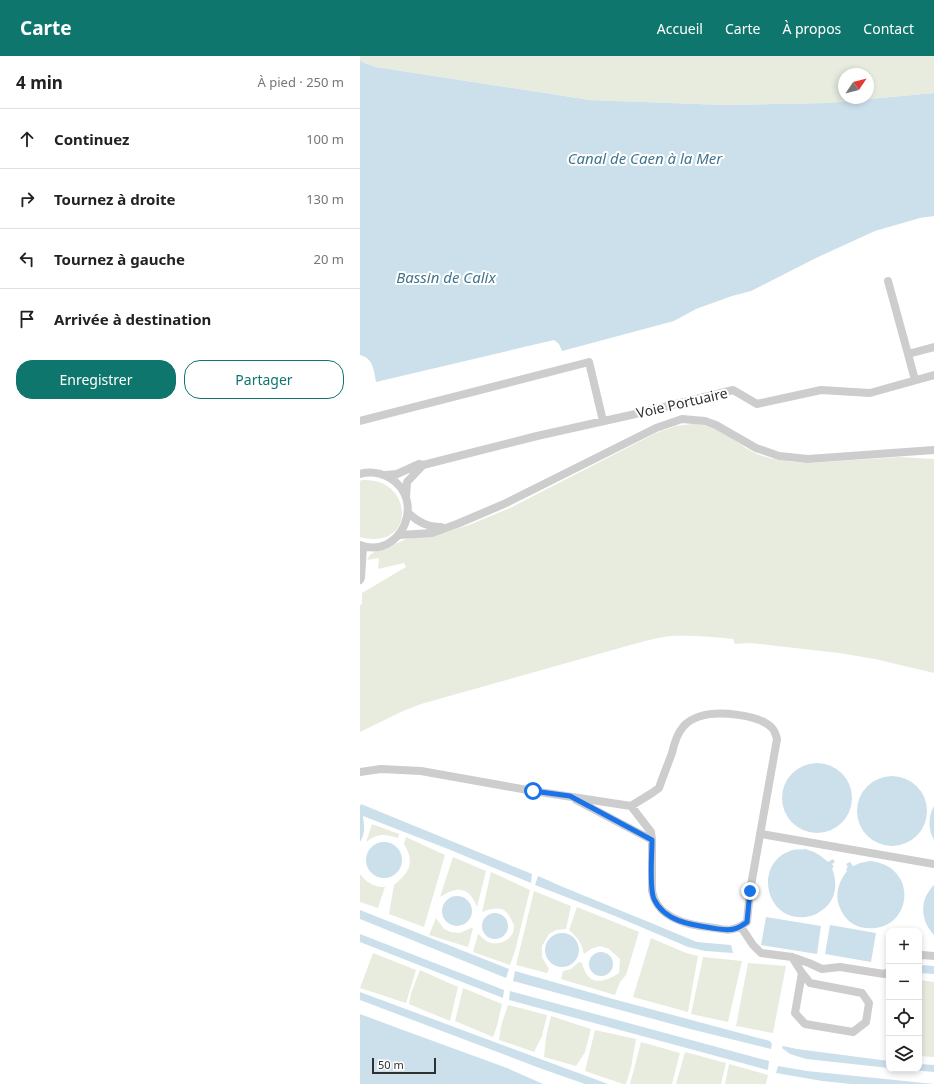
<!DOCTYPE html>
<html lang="fr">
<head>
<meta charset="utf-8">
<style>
  body { margin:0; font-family:"Noto Sans",sans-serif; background:#f6f6f6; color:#222 }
  .controls { position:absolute; right:12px; bottom:12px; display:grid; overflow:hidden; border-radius:8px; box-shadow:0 2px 6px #0003 }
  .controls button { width:36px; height:36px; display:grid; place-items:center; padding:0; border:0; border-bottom:1px solid #e0e0e0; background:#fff; color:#222; font:20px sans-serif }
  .compass { position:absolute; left:478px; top:12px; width:36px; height:36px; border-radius:50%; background:#fff; box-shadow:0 2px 6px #0003; rotate:55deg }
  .scale { position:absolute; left:12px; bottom:10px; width:64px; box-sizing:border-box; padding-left:4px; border:2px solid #303030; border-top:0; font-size:11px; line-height:14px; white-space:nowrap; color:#303030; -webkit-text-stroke:3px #fff; paint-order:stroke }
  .stop { position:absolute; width:12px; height:12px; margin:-9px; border:3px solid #1a73e8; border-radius:50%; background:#fff }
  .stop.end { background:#1a73e8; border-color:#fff; box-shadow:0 1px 4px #0008 }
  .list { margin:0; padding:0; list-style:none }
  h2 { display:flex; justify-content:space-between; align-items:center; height:52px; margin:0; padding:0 16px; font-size:17px }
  h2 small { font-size:13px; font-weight:400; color:#767676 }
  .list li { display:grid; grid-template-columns:26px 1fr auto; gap:12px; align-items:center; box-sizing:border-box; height:60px; padding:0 16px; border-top:1px solid #e0e0e0 }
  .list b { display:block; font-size:15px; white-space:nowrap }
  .list em { font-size:13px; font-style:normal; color:#767676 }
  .actions { display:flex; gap:8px; padding:12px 16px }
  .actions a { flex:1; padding:9px 0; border:1px solid #0f766e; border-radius:16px; text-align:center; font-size:14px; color:#0f766e }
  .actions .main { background:#0f766e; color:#fff }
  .icon { flex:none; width:22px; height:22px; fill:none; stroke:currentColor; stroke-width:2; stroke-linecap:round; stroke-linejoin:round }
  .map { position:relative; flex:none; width:574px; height:1028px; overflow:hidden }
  header { display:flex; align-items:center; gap:24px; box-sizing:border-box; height:56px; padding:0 20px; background:#0f766e; color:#fff }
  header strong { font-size:19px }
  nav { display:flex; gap:22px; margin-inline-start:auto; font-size:14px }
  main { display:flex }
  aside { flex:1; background:#fff }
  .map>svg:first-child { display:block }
  .green { fill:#e7ecdf; fill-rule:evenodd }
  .water { fill:#cce0eb }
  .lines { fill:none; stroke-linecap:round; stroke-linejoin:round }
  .minor { stroke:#cdcdcd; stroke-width:8 }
  .route { stroke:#1a73e8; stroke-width:5 }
  .labels { text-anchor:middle; stroke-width:4; stroke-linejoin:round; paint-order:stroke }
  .street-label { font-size:14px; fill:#303030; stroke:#fff }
  .water-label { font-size:15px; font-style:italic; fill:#41758f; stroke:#fff }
</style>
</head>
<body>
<header>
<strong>Carte</strong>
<nav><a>Accueil</a><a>Carte</a><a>À propos</a><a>Contact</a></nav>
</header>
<main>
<aside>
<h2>4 min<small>À pied · 250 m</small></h2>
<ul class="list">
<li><svg class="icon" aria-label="ahead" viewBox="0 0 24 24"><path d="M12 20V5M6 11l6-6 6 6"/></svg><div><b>Continuez</b></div><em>100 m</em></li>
<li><svg class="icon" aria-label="right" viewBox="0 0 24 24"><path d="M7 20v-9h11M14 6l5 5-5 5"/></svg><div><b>Tournez à droite</b></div><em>130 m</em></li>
<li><svg class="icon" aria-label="left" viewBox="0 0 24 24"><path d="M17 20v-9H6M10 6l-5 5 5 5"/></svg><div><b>Tournez à gauche</b></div><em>20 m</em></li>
<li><svg class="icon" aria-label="arrive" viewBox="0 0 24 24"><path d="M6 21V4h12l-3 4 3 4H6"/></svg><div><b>Arrivée à destination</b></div></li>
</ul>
<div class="actions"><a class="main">Enregistrer</a><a>Partager</a></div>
</aside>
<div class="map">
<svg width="574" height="1028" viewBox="0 0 574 1028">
  <rect width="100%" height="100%" fill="#fff"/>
  <!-- green -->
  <path class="green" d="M 0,0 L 574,0 L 574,37 L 467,47 L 364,49 L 230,44 L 16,11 L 2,6 L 0,4 ZM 484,18 L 508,18 L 508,42 L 484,42 Z
    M 332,368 C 360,369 371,384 393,396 C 411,405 431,406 450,407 L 540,401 L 574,403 L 574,617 L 515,603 L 479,597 L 390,587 L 375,588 L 373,583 C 353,581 333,579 313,580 C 297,581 282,586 267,590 L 61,648 L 43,655 L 0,676 L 0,549 L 2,548 L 2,537 L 46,511 L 44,507 L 18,513 L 19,502 L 7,504 L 10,499 L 17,494 L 29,491 L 46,483 L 83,477 L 109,469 L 150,452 L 296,377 L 316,370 Z
    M 2,424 C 6,424 11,424 15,425 C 54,433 52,495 0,481 L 0,425 Z
    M 12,768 L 39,778 L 38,782 C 23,778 19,777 6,786 Z
    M 46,781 L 85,799 L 64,871 L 29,858 L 34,829 C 50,816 55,806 44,788 Z
    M 93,801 L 126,815 L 117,851 C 109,830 97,830 80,841 Z
    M 131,816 L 170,834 L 155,895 L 150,909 L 113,896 L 118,878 C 121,880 124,884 128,886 C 137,890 150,885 153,876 C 154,874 154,871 154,869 C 152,865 149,858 145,855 C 139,850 128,854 122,856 Z
    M 0,818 C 6,826 15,832 25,831 L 18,852 L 0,846 Z
    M 174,835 L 211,850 L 206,873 L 196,874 L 189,878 L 182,890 L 182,901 L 189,913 L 187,917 L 156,909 Z
    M 217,851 L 279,876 L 266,919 L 260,926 L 255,939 L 201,923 L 203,915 L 211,913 L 219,906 L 222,907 C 228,931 243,927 259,917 L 260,903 L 249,893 L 240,890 L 231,893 L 224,898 C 221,886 218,882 209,874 Z
    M 76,862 L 84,873 L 91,876 L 100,877 L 111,872 L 113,872 L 108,891 L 69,879 Z
    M 291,882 L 326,897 L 338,900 L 328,956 L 273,941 Z
    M 13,897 L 56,914 L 46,947 L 0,932 Z
    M 343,901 L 382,905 L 368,966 L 331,958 Z
    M 388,907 L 426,910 L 413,977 L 376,970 Z
    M 60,914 L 98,931 L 90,965 L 49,948 L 51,937 Z
    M 559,924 L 574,926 L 574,1001 L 559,1000 Z
    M 103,932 L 142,948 L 137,970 L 133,981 L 95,965 Z
    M 148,949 L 187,959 L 182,980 L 174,996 L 139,984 L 141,970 Z
    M 191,960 L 231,973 L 225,996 L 216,1010 L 184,1001 L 186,981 Z
    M 235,974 L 276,983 L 271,1012 L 266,1028 L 263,1028 L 225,1015 Z
    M 281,986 L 320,997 L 312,1028 L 270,1028 Z
    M 325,996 L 366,1007 L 361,1028 L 316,1028 Z
    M 369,1008 L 408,1019 L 406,1028 L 365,1028 Z"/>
  <!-- water -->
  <path class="water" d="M 0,4 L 2,6 L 16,11 L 230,44 L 364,49 L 467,47 L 574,37 L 574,160 L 560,162 L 515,175 L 456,202 L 391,235 L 372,240 L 336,253 L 314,265 L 202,295 L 199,288 L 194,284 L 16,326 C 14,314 13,302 0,299 Z
    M422 742a35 35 0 1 1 70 0a35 35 0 1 1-70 0Z
    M497 755a35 35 0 1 1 70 0a35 35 0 1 1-70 0Z
    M 1,748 L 172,818 L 171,827 L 88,793 L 3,760 C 4,771 6,776 0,786 L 0,750 Z
    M 574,750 L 574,784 C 568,774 568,760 574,750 Z
    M6 804a18 18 0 1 1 36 0a18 18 0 1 1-36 0Z
    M 445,793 C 456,796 460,799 468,806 L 473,803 L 475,806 L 472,808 L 474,811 L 472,812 C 477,825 477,839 467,850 C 461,856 454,860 445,861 C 404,865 393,805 433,794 C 436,793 441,794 445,793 Z
    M 510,805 C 561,810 552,878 505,872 C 493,871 484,862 480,852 C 474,839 479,825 487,815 L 486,813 L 488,811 L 486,808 L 490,806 L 493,810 L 500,807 Z
    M 178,820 L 203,831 L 296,869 L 337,886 L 371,889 L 373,897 L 345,895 L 328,891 L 255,860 L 175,829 Z
    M 574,829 L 574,879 C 560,864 559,844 574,829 Z
    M82 855a15 15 0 1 1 30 0a15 15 0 1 1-30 0Z
    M 0,854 L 149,913 L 146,922 L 0,863 Z
    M122 870a13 13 0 1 1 26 0a13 13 0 1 1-26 0Z
    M 406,861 L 461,870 L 457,898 L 401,889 Z
    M 470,869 L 516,877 L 511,906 L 465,898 Z
    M185 894a17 17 0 1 1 34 0a17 17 0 1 1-34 0Z
    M 0,878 L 144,934 L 143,942 L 0,886 Z
    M229 908a12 12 0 1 1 24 0a12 12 0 1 1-24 0Z
    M 560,909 L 574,910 L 574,918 L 559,917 Z
    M 155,915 L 253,943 L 410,985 L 412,988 L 411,993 L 334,974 L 153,925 Z
    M 150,935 L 409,1005 L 408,1014 L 149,944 Z
    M 0,936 L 221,1018 L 248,1028 L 225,1028 L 182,1013 L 0,944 Z
    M 0,958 L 43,974 L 147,1012 L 183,1028 L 0,1028 Z
    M 423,990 L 437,993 L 529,1005 L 529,1012 L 446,1003 L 430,998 L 422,992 Z
    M 559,1008 L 574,1009 L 574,1016 L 540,1013 L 559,1013 Z
    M 418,1010 L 447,1015 L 574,1028 L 491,1028 L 462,1025 L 416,1017 Z"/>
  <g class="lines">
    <!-- minor -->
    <path class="minor" d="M 528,225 L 548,298 L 574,291
      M 548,298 L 555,324
      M 0,365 L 229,306 L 243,365
      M 0,418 C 10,415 21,417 30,422 C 67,444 41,504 0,489
      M 25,419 L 37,418 L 59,408 L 63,409 L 177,380 L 271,359 L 373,334 L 397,348 L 461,334 L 510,337 L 574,319
      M 46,441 L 47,426 L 63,409
      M 48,457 C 58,466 68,472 81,471
      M 39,479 L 72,477 L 97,468 L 144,448 L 296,372 L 322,363 L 345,365 L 356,369 L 396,392 L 419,400 L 448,403 L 574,394
      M 0,524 L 1,522 L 3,490
      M 0,716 L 21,713 L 61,715 L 173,735 L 271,750 L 292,737 L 299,732 C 303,720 308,708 312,697 C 314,688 317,678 323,671 C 327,666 334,662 341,660 C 358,655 399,658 412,672 C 415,675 416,679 417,683 L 390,835 L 387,866 C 383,869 379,872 373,873 C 367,875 361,873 355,872 C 338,870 321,868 307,858 C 299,853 294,844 292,835 L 292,784 L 291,776 L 271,750
      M 216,744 L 292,784
      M 401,778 L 574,808
      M 381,871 L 393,889 L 401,897 L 432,901 L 449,907 L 462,913 L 480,911 L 524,918 L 529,916
      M 559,900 L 562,899 L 574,900
      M 432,901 L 442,917 L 435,957 L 445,968 L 493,976 L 506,966 L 509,947 L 502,937 L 450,927 L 442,917"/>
  </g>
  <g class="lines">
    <!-- route -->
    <path class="route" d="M 173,735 L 210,740 L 292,784 C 292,798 289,832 294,843 C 304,865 331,869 352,872 C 359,873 367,875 374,873 C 379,872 383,869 387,866 L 390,835"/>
  </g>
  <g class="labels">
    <!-- street labels -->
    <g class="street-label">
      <text transform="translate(322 347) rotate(-13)" y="5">Voie Portuaire</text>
    </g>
    <!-- water labels -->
    <g class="water-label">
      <text x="285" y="108">Canal de Caen à la Mer</text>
      <text x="86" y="227">Bassin de Calix</text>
    </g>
  </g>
</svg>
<div class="controls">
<button>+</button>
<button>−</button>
<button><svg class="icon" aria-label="locate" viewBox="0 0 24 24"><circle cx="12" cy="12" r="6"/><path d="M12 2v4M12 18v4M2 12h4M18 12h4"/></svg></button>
<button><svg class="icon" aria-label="layers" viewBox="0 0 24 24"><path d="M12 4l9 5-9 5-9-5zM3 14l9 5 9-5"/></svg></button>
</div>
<svg class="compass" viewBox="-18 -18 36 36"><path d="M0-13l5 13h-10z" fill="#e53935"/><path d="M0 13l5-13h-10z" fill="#767676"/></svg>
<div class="scale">50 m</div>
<div class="stop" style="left:173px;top:735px"></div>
<div class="stop end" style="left:390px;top:835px"></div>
</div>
</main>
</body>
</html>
